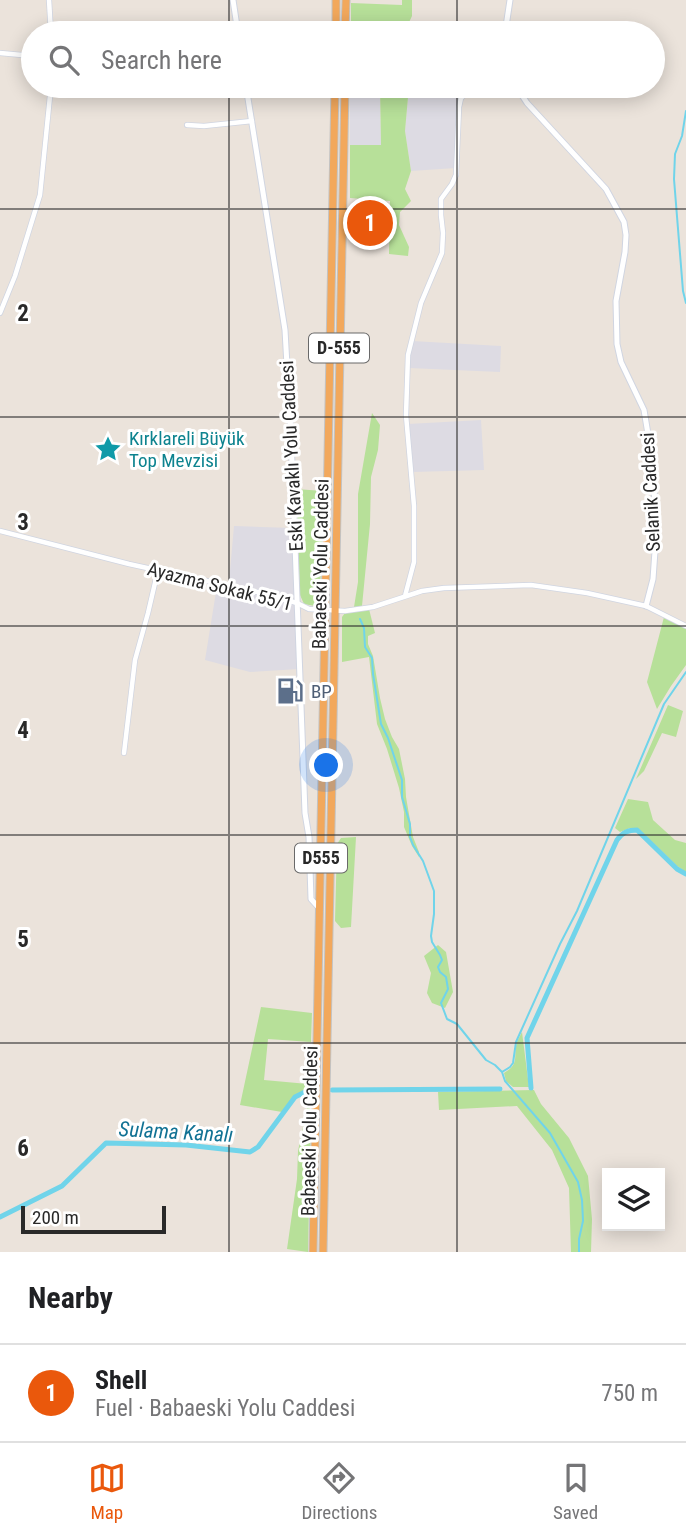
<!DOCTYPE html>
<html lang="en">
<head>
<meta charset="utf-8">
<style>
  body { margin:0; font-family:"Roboto Condensed",sans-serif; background:#f2f2f2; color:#202124 }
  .controls { position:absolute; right:21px; bottom:21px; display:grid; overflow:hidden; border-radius:0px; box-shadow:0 4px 18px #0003 }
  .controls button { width:63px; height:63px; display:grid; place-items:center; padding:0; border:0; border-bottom:2px solid #e0e0e0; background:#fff; color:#202124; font:35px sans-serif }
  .scale { position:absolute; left:21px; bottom:18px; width:145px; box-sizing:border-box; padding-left:7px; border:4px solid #292929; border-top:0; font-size:19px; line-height:24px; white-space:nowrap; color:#292929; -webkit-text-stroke:5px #fff; paint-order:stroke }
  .you { position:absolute; left:327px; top:766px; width:24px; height:24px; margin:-18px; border:5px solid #fff; border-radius:50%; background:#1a73e8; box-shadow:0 0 0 10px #1a73e833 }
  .badge { display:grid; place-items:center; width:46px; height:46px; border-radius:50%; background:#ea580c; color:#fff; font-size:23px; font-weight:700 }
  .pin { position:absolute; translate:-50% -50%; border:4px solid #fff; box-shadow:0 2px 7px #0006 }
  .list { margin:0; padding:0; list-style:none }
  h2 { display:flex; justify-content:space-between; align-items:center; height:91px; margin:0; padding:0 28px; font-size:30px }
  h2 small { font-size:23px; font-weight:400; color:#757577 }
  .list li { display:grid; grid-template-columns:46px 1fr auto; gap:21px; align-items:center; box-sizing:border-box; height:98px; padding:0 28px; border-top:2px solid #e0e0e0 }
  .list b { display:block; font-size:26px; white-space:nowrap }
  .list p { margin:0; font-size:23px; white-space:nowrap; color:#757577 }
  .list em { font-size:23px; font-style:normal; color:#757577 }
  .icon { flex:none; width:38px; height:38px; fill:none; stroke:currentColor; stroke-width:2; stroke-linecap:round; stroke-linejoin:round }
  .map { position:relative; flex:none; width:686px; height:1252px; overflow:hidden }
  .search { position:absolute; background:#fff; box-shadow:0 4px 18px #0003; left:21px; right:21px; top:21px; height:77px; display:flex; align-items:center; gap:18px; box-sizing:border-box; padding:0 24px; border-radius:38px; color:#757577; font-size:26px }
  .sheet { height:189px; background:#fff }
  nav { display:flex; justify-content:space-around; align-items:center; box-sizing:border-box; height:98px; border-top:2px solid #e0e0e0; background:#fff; font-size:19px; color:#757577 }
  nav a { display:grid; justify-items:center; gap:4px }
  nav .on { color:#ea580c }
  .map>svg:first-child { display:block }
  .industrial { fill:#dddbe3 }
  .green { fill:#b7e099 }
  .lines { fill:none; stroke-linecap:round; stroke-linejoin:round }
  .stream { stroke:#70d4ea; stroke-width:2 }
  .canal { stroke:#70d4ea; stroke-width:5 }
  .minor-casing { stroke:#d0d5e1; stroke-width:6 }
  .tertiary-casing { stroke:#d0d5e1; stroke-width:7 }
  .trunk-casing { stroke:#c3c3c3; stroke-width:9 }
  .minor { stroke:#fff; stroke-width:4.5 }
  .tertiary { stroke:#fff; stroke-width:5 }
  .trunk { stroke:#f2a85c; stroke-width:7 }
  .grid { fill:none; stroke:#292929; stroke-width:2; stroke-opacity:0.55 }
  .labels { text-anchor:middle; stroke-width:6; stroke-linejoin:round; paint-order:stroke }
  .shield { fill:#fff; stroke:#696969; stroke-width:2 }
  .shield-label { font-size:18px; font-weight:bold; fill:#292929 }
  .culture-label { font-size:19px; fill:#0d838f; stroke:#fff; text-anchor:start }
  .street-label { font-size:19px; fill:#292929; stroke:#fff }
  .service-label { font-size:19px; fill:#4e5e75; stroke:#fff; text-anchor:start }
  .water-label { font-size:21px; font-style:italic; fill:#117294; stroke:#fff }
  .grid-label { font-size:23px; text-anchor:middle; font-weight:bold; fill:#292929; stroke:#fff; stroke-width:6; stroke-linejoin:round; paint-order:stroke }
</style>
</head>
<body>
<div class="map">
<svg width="686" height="1252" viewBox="0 0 686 1252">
  <rect width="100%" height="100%" fill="#ebe3db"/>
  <!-- industrial -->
  <path class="industrial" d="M 350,86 L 380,86 L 381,145 L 350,145 Z
    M 409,87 L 466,89 L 457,102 L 456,168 L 411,171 L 405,131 Z
    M 412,341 L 501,346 L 500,372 L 409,368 L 409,354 Z
    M 481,420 L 484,470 L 413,472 L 408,424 Z
    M 234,526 L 292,528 L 295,598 L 229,582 Z
    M 217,586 L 263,594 L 290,602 L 295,606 L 299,669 L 250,672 L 205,660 Z"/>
  <!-- green -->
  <path class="green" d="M 402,0 L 412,0 L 412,16 L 404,33 L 381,33 L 380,26 L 351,25 L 351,3 L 402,5 Z
    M 380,86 L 409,86 L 405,131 L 411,171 L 405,189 L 411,201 L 400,212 L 399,225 L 409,247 L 408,256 L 389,254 L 390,201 L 350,198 L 350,145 L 381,145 Z
    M 372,413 L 380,425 L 378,450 L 371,477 L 370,524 L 362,606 L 354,607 L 358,582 L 358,494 Z
    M 296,489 L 323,491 L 322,554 L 319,603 L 315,606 L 304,604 L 300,595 Z
    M 369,609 L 375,633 L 368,636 L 368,644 L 373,656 L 380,698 L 385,719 L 392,737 L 399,749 L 405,779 L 406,797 L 413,837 L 419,852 L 419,857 L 412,846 L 404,827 L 404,812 L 399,788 L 387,749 L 377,724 L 369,657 L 342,662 L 342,617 L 345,613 Z
    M 664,617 L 686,628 L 686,665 L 671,686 L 657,709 L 647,682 Z
    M 668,705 L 683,711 L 676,737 L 662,733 L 644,771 L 636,779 Z
    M 628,799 L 648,802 L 653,820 L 675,840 L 686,843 L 686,872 L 677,866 L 639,829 L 630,828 L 620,832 L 615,828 Z
    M 356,837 L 351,927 L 341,928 L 335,921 L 337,844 L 341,838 Z
    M 438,945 L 446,952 L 453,992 L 445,1008 L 432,1003 L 427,993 L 431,973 L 424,956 Z
    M 261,1007 L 312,1013 L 311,1042 L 268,1039 L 264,1080 L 308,1084 L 307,1091 C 295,1094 290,1102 282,1112 L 240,1105 Z
    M 522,1032 L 529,1087 L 513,1087 L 506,1081 L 504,1073 C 520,1064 513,1057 517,1042 C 517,1042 522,1032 522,1032 Z
    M 534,1090 L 541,1104 L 569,1138 L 588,1176 L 592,1219 L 591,1252 L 571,1252 L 569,1188 L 552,1150 L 517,1106 L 439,1110 L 438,1092 Z
    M 308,1103 L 311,1113 L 308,1252 L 287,1249 L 297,1179 L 298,1151 Z"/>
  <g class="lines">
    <!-- stream -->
    <path class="stream" d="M 686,111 L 682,136 L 675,154 L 674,179 L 683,291 L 686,303
      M 360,619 L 364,628 L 365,647 L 372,658 L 373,674 L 381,724 L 388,738 L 402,780 L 402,797 L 410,824 L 410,837 L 413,845 L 423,861 L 434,891 L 434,914 L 431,936 L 432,942 L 440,955 L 442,960 L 438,967 L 440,972 L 446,977 L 448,989 L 441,1003 L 447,1019 L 457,1024 L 486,1060 L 495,1065 L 502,1072 L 505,1081 L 550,1133 L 578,1182 L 582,1200 L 583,1221 L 579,1239 L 579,1252
      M 502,1072 L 510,1067 L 513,1063 L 516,1042 L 560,944 L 577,911 L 664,704 L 686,672"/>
    <!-- canal -->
    <path class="canal" d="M 531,1088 L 527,1038 L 617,840 C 623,832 628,830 637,830 L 677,869 L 686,874
      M 332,1090 L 500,1089
      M 0,1217 L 62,1186 L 106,1143 L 186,1145 L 250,1152 L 258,1147 L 295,1097 L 307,1091"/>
    <!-- minor casing -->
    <g class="minor-casing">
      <path id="minor" d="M 49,0 L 51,33
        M 0,53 L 33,56
        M 171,91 L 246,87 L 335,86
        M 187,125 L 204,126 L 252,121
        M 0,313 L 15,276 L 40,195 L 51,86
        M 0,531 L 129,564 L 262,593 L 297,603 L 309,609 L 345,611 L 373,607 L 422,591 L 444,588 L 531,585 L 587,593 L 646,606 L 686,626
        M 405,596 L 414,562 L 414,506 L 406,415 L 408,355 L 421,303 L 442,253 L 443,233 L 441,215 L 441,199 L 452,184 L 456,175 L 459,107 L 461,98 L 475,86
        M 124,753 L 135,660 L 148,613 L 158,570"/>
    </g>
    <!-- tertiary casing -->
    <g class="tertiary-casing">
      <path id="tertiary" d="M 233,0 L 238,33
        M 505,33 L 510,0
        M 246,86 L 285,330 L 291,437 L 305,813 L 309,837 L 311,899 L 320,909
        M 516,86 L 527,103 L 606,189 L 624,222 L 626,235 L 625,252 L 616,301 L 617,344 L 621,362 L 644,410 L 648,434 L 654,487 L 656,537 L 653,579 L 646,606"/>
    </g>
    <!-- trunk casing -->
    <g class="trunk-casing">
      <path id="trunk" d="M 336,33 L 336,0
        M 345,33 L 346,0
        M 313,1252 L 335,86
        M 323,1252 L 345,86"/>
    </g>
    <!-- minor -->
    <use href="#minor" class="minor"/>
    <!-- tertiary -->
    <use href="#tertiary" class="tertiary"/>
    <!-- trunk -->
    <use href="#trunk" class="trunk"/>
  </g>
  <!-- grid -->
  <path class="grid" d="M 229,0 L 229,33M 457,0 L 457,33M 229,86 L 229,1252M 457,86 L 457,1252M 0,209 L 686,209M 0,417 L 686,417M 0,626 L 686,626M 0,835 L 686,835M 0,1043 L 686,1043"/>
  <!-- icons -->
  <defs>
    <g id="sight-bare" transform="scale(2.1)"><path d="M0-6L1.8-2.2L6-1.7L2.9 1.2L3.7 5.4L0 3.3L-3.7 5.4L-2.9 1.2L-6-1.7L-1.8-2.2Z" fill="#0f9aa8" stroke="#fff" stroke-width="2.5" paint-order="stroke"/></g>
    <g id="fuel-bare" transform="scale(2.1)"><path d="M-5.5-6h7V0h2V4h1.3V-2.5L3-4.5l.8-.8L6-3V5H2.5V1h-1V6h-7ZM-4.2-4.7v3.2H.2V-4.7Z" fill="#5c6f8a" stroke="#fff" stroke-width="2.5" paint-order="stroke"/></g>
  </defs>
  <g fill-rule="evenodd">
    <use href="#sight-bare" x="108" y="449"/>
    <use href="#fuel-bare" x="290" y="691"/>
  </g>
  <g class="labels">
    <!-- shield labels -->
    <g class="shield">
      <rect x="309" y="333.5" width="60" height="29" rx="5"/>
      <rect x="295" y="843.5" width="52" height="29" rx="5"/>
    </g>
    <g class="shield-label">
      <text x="339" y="354">D-555</text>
      <text x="321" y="864">D555</text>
    </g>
    <!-- culture labels -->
    <g class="culture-label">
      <text x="129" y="445">Kırklareli Büyük<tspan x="129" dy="22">Top Mevzisi</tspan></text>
    </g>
    <!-- street labels -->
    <g class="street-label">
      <text transform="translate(291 456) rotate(-93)" y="7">Eski Kavaklı Yolu Caddesi</text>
      <text transform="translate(650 492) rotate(-93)" y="7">Selanik Caddesi</text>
      <text transform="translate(320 564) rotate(-89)" y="7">Babaeski Yolu Caddesi</text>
      <text transform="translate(220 586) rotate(14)" y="7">Ayazma Sokak 55/1</text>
      <text transform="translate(309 1131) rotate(-89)" y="7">Babaeski Yolu Caddesi</text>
    </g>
    <!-- service labels -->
    <g class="service-label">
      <text x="311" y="698">BP</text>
    </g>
    <!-- water labels -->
    <g class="water-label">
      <text transform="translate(176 1132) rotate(3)" y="7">Sulama Kanalı</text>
    </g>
  </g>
  <g class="grid-label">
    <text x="23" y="321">2</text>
    <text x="23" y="530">3</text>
    <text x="23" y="738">4</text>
    <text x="23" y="947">5</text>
    <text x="23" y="1156">6</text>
  </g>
</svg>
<div class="controls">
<button><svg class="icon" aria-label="layers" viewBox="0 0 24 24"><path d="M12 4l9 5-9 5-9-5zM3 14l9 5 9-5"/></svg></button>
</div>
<div class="scale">200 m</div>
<div class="you"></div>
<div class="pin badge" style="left:370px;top:223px">1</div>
<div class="search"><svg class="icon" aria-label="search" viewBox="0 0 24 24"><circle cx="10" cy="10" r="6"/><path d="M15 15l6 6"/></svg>Search here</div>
</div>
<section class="sheet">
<h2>Nearby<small></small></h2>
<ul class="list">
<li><span class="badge">1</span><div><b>Shell</b><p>Fuel · Babaeski Yolu Caddesi</p></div><em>750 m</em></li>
</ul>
</section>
<nav>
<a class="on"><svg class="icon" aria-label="map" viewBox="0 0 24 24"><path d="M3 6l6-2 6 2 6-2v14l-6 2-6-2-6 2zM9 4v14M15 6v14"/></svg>Map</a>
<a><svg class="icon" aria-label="directions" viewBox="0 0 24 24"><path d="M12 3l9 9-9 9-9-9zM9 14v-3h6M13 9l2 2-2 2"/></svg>Directions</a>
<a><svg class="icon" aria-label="saved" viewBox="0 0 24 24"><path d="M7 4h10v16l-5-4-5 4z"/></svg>Saved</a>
</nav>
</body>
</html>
